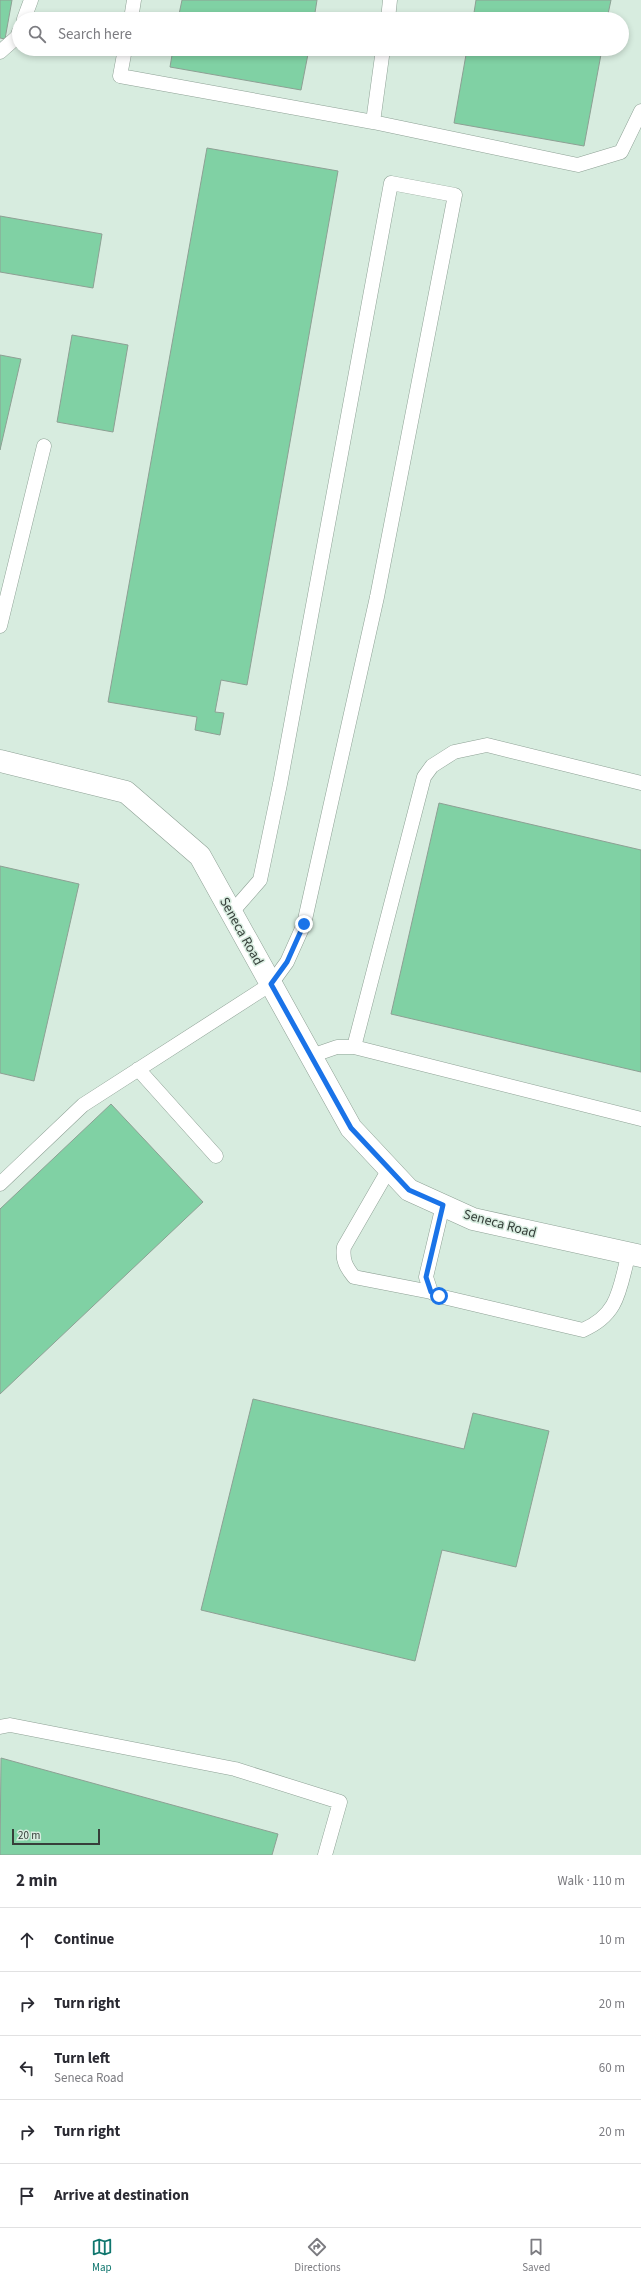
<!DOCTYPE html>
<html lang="en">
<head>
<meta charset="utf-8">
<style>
  body { margin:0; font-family:"Source Sans 3",sans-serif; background:#f2f2f3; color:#2b2b33 }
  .scale { position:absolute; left:12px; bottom:10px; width:88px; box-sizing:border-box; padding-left:4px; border:2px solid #363f3a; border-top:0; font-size:11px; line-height:14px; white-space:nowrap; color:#363f3a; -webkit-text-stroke:3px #d7ecdf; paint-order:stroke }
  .stop { position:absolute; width:12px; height:12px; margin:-9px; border:3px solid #1a73e8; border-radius:50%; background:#fff }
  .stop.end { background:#1a73e8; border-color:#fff; box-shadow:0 1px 4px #0008 }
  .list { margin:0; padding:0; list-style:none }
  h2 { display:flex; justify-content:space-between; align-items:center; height:52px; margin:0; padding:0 16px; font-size:17px }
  h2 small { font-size:13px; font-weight:400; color:#7c7c81 }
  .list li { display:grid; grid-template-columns:26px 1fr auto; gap:12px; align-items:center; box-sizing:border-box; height:64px; padding:0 16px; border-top:1px solid #e1e1e2 }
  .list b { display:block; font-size:15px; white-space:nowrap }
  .list p { margin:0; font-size:13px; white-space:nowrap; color:#7c7c81 }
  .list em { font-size:13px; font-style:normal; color:#7c7c81 }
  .icon { flex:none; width:22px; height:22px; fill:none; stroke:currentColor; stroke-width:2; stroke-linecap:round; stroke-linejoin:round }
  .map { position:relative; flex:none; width:641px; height:1855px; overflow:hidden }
  .search { position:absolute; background:#fff; box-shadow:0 2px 6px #0003; left:12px; right:12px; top:12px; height:44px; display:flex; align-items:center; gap:10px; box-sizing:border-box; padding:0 14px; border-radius:22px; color:#7c7c81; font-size:15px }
  .sheet { height:372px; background:#fff }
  nav { display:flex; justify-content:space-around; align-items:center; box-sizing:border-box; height:56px; border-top:1px solid #e1e1e2; background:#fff; font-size:11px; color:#7c7c81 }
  nav a { display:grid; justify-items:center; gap:2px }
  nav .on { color:#0f766e }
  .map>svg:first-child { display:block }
  .building { fill:#80d1a4; stroke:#8da094 }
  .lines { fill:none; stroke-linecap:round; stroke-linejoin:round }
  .lane-casing { stroke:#8ea195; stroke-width:15 }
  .secondary-casing { stroke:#8ea195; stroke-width:23 }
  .lane { stroke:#fff; stroke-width:14 }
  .secondary { stroke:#fff; stroke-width:22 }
  .route { stroke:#1a73e8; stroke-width:5 }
  .labels { text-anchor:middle; stroke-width:3; stroke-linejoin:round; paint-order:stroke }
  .street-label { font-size:14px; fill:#363f3a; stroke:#d7ecdf }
</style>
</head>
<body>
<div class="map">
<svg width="641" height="1855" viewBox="0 0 641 1855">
  <rect width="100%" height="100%" fill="#d7ecdf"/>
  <!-- building -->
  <path class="building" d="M 0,0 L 12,0 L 5,39 L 0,38 Z
    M 182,0 L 317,0 L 314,19 L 178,19 Z
    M 476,0 L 611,0 L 607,19 L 473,19 Z
    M 173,49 L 309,49 L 301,90 L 170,67 Z
    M 467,49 L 602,49 L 584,146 L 454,123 Z
    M 207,148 L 338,171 L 247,685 L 221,680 L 215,712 L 224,713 L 220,735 L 195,730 L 197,717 L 108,702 Z
    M 0,216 L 102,234 L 93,288 L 0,272 Z
    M 72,335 L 128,345 L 113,432 L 57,422 Z
    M 0,355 L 21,359 L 0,450 Z
    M 439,803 L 641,850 L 641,1072 L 391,1014 Z
    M 0,866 L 79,884 L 34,1081 L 0,1073 Z
    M 111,1104 L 203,1202 L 0,1394 L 0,1209 Z
    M 253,1399 L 464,1449 L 473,1413 L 549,1431 L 516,1567 L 442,1550 L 415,1661 L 201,1610 Z
    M 1,1758 L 278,1834 L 272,1855 L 0,1855 Z"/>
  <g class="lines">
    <!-- lane casing -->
    <g class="lane-casing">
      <path id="lane" d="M 24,19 L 31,0
        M 131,19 L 134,0
        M 388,19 L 390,0
        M 125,49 L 120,76 L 373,122 L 383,49
        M 0,52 L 17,37 L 19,32
        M 373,122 L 578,165 L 621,152 L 641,111
        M 0,626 L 44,446
        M 354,1047 L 424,777 L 432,766 L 454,752 L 487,745 L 641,783
        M 311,1056 L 337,1047 L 354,1047 L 641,1119
        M 138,1069 L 216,1156
        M 389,1169 L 344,1247 C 342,1260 346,1267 354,1277 L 431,1292
        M 0,1184 L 83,1105 L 271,984 L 287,962 L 304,924 L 377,597 L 455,195 L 391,183 L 280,784 L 260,880 L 232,912
        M 443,1205 L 426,1277 L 431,1292 L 439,1296 L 583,1330 C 620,1314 619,1288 629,1253
        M 0,1727 L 10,1725 L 235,1769 L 340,1802 L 325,1855"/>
    </g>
    <!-- secondary casing -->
    <g class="secondary-casing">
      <path id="secondary" d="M 0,761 L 126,792 L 200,856 L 351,1128 L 409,1190 L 473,1219 L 641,1256"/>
    </g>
    <!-- lane -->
    <use href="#lane" class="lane"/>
    <!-- secondary -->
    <use href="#secondary" class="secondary"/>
  </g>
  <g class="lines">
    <!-- route -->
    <path class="route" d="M 304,924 L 287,962 L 271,984 L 351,1128 L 409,1190 L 443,1205 L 426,1277 L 431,1292 L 439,1296"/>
  </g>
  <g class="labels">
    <!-- street labels -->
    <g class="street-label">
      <text transform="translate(242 931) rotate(61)" y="5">Seneca Road</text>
      <text transform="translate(500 1223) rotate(15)" y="5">Seneca Road</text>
    </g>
  </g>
</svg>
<div class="scale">20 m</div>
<div class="stop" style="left:439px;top:1296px"></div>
<div class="stop end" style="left:304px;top:924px"></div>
<div class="search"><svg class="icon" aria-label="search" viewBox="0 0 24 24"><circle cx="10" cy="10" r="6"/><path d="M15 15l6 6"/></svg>Search here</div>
</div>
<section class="sheet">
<h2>2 min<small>Walk · 110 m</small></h2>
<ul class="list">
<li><svg class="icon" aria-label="ahead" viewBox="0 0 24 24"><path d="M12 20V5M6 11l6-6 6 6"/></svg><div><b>Continue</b></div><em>10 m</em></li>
<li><svg class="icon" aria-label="right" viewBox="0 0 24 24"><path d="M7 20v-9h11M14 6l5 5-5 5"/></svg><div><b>Turn right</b></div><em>20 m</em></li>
<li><svg class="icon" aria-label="left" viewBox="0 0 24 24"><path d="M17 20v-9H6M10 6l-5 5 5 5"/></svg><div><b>Turn left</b><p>Seneca Road</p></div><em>60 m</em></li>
<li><svg class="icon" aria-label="right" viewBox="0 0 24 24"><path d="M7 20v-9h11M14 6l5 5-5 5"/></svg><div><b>Turn right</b></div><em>20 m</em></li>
<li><svg class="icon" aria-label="arrive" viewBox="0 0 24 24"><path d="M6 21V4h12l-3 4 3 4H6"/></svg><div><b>Arrive at destination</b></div></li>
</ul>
</section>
<nav>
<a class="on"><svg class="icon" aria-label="map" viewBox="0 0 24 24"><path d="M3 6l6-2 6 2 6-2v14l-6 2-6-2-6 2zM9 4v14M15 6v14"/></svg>Map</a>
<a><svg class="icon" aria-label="directions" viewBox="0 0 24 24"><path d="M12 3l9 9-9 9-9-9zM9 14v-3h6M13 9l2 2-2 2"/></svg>Directions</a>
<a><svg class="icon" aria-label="saved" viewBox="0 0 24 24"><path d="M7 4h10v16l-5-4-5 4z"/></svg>Saved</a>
</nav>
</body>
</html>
